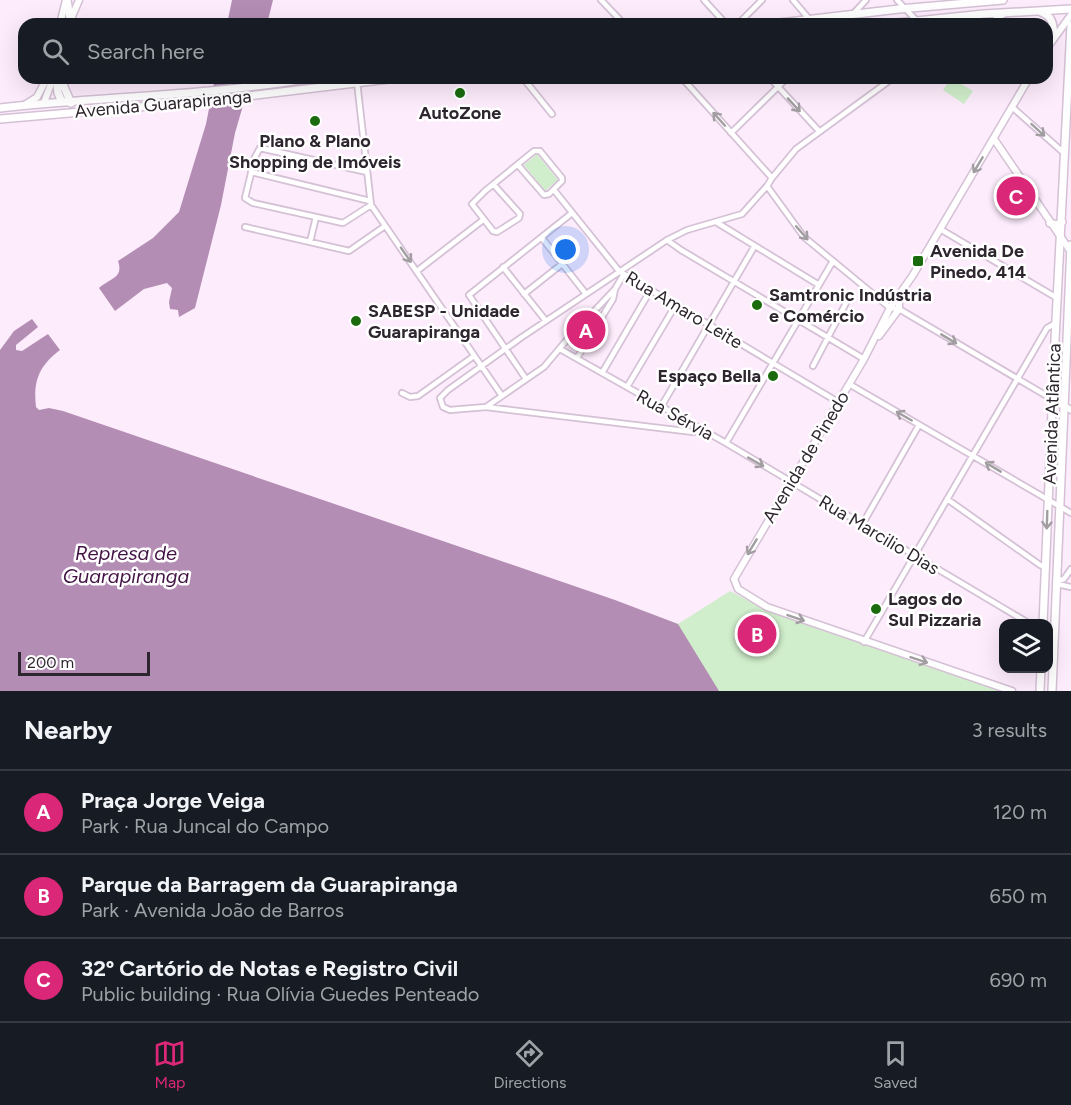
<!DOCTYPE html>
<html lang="en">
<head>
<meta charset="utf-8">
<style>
  body { margin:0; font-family:Figtree,sans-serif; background:#20242c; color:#f1f3f6 }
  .controls { position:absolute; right:18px; bottom:18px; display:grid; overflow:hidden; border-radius:12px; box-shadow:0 6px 24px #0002 }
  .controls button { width:54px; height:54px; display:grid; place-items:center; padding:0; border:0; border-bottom:2px solid #363941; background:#171b24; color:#f1f3f6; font:30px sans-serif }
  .scale { position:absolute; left:18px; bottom:15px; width:132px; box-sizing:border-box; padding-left:6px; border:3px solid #2e262e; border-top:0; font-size:16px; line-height:21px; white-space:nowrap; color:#2e262e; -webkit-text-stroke:4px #fff; paint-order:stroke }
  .you { position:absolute; left:566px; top:250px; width:21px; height:21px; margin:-15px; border:4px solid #fff; border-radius:50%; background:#1a73e8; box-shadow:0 0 0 9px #1a73e833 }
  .badge { display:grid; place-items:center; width:39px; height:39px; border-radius:50%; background:#db2777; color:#fff; font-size:20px; font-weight:700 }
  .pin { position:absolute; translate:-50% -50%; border:3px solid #fff; box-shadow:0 2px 6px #0006 }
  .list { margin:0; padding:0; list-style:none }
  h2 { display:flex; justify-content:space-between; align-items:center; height:78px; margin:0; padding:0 24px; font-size:26px }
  h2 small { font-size:20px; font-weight:400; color:#9ea1a6 }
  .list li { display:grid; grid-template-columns:39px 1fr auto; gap:18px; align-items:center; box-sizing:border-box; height:84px; padding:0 24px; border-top:2px solid #363941 }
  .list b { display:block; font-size:22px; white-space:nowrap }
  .list p { margin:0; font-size:20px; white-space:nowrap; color:#9ea1a6 }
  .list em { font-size:20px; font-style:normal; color:#9ea1a6 }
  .icon { flex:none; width:33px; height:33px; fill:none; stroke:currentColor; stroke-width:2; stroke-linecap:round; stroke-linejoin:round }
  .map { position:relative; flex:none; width:1071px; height:691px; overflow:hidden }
  .search { position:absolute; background:#171b24; box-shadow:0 6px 24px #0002; left:18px; right:18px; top:18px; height:66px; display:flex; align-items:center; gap:15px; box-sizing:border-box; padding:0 21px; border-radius:18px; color:#9ea1a6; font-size:22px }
  .sheet { height:330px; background:#171b24 }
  nav { display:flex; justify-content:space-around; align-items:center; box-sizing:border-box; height:84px; border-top:2px solid #363941; background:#171b24; font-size:16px; color:#9ea1a6 }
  nav a { display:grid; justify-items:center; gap:3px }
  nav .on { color:#db2777 }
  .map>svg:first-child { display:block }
  .green { fill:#d0eecb }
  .water { fill:#b48db4 }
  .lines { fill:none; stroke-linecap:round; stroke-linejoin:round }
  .street-casing { stroke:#d5c1d5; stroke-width:8 }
  .secondary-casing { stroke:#d5c1d5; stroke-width:9 }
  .primary-casing { stroke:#d5c1d5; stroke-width:10 }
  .street { stroke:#fff; stroke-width:4.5 }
  .secondary { stroke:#fff; stroke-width:6 }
  .primary { stroke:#fff; stroke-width:7 }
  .oneway { stroke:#a19da1 }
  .poi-dot { fill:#1a6b0e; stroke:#fff; stroke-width:2 }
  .labels { text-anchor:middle; stroke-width:5; stroke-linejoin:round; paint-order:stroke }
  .street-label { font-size:18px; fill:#2e262e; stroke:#fff }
  .poi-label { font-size:18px; font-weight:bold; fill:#2e262e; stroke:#fff; text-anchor:start }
  .water-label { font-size:20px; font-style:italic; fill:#431345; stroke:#fff }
</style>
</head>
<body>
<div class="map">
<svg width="1071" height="691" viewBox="0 0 1071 691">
  <rect width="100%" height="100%" fill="#fdecfc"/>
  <!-- green -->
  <path class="green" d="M 951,78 L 973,91 L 964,104 L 943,90 Z
    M 537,154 L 558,180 L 545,191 L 524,165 Z
    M 730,591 L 765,609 L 795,621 L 1003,691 L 664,691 L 656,616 L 678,624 Z"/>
  <!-- water -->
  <path class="water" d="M 232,0 L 273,0 L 267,24 L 227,24 Z
    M 215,78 L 251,78 L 235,133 L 221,205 L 195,308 L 179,317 L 178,310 L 170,309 L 169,302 L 172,288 L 167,283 L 144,289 L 115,311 L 99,288 C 110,278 124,278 118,261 L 153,238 L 179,212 L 206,124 Z
    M 32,319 L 38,327 L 16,345 L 16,350 L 22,351 L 48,334 L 60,350 C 39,366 33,381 36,407 L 39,410 L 49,408 L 63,411 L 615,600 L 678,624 L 719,691 L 0,691 L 0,350 L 14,331 Z"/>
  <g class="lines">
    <!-- street casing -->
    <g class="street-casing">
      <path id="street" d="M 601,0 L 624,24
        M 704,0 L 726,24
        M 793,0 L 810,20
        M 897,0 L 918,22
        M 854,13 L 866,0
        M 738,24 L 762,0
        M 986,24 L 1005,14
        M 523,78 L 552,114
        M 682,78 L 772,178
        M 770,78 L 819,131
        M 357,82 L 371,205 L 502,396
        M 1012,107 L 1064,153
        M 731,133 L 787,78
        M 251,172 L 370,201
        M 367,172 L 260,148 L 255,157 L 245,198 L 253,203 L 343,223 L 371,205
        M 494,185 L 520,214 L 519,218 L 497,232 L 493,231 L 472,204 L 485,191 L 534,151 L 540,151 L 562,178 L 562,181 L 549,194 L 544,195 L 518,165
        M 767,186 L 804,237 L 890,308 L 899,309 L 1052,399
        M 554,190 L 619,271 L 838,402
        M 716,222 L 819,285
        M 245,227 L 349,251 L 385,226
        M 940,229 L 1057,298
        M 542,238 L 586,294
        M 667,240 L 681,250 L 864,359
        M 310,242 L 316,217
        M 503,267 L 546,321
        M 417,271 L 483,220
        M 624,274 L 615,289 L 565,342 L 544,367 L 486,407 L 450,410 L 443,407 L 440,398 L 448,390 L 522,337 L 667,240 L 687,230 L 742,214 L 767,186 L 772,178 L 796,149 L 893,78
        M 524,294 L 562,264
        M 560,349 L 726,443 L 1030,624
        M 577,358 L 613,299 L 615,289
        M 813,366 L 846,303
        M 602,373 L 650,291
        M 526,379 L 469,295 L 572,213
        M 849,384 L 1071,513
        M 627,387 L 675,306
        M 402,393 L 410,397 L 418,396 L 474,356
        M 486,407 L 693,432 L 704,431
        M 661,407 L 754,247
        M 726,443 L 833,261
        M 947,499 L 1040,565 L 1045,567
        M 862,525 L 919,425
        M 1057,581 L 1064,579 L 1071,569
        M 1057,584 L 1071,587
        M 864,642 L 1047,328 L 1056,323"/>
    </g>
    <!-- secondary casing -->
    <g class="secondary-casing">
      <path id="secondary" d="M 70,21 L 79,0
        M 60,24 L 66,0
        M 1047,48 L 1071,15
        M 44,103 L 53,78
        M 26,104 L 37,97 L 47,78
        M 994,139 L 1071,252
        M 879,336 L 899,309 L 899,299
        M 1052,399 L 1071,410
        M 1012,691 L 767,607 L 738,589 L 734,579 L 864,359 L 890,308 L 913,275 L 1029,78"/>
    </g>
    <!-- primary casing -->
    <g class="primary-casing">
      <path id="primary" d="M 67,0 L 71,24
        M 1041,12 C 1053,16 1053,25 1054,36
        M 771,24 L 899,9 L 1003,0
        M 887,24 L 984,14 L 1071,9
        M 56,78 L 58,93 L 62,102
        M 62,78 L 64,87 L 71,103
        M 0,108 C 104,96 208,96 311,78
        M 0,119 L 197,102 L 397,78
        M 1050,223 L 1057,225 L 1062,222
        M 1043,624 L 1055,340 L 1071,25
        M 1040,691 L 1041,668
        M 1052,691 L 1071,245"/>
    </g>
    <!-- street -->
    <use href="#street" class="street"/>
    <!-- secondary -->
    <use href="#secondary" class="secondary"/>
    <!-- primary -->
    <use href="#primary" class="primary"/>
  </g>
  <!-- one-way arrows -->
  <defs><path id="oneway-shaft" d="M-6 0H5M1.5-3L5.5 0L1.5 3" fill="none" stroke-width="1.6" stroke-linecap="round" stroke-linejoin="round" transform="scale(1.5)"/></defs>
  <g class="oneway">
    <use href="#oneway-shaft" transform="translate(794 105) rotate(47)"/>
    <use href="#oneway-shaft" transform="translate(719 119) rotate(-132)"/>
    <use href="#oneway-shaft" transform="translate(1038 130) rotate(42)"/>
    <use href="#oneway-shaft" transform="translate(978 165) rotate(121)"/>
    <use href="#oneway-shaft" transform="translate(802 233) rotate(49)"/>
    <use href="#oneway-shaft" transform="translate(406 255) rotate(55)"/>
    <use href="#oneway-shaft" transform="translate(949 339) rotate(31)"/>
    <use href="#oneway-shaft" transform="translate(904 416) rotate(-150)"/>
    <use href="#oneway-shaft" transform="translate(756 462) rotate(30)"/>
    <use href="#oneway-shaft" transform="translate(993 467) rotate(-149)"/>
    <use href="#oneway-shaft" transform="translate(1047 520) rotate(92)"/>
    <use href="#oneway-shaft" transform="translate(752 547) rotate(121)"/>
    <use href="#oneway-shaft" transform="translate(796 618) rotate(19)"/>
    <use href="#oneway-shaft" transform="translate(919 660) rotate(18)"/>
  </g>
  <!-- markers -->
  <g class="poi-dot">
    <circle cx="460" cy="93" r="6"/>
    <circle cx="315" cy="121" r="6"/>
    <rect x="912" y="255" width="12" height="12" rx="3"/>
    <circle cx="757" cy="305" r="6"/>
    <circle cx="356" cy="321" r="6"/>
    <circle cx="773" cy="376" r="6"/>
    <circle cx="876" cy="609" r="6"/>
  </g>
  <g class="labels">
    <!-- street labels -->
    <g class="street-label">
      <text transform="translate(163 104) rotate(-5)" y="6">Avenida Guarapiranga</text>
      <text transform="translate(684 310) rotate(31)" y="6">Rua Amaro Leite</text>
      <text transform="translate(1052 414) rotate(-88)" y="6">Avenida Atlântica</text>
      <text transform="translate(675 415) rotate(29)" y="6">Rua Sérvia</text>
      <text transform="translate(806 457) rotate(-59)" y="6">Avenida de Pinedo</text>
      <text transform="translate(879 535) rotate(31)" y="6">Rua Marcilio Dias</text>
    </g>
    <!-- poi labels -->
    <g class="poi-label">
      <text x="460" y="119" text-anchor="middle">AutoZone</text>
      <text x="315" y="147" text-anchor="middle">Plano &amp; Plano<tspan x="315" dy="21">Shopping de Imóveis</tspan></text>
      <text x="930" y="257">Avenida De<tspan x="930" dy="21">Pinedo, 414</tspan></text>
      <text x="769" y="301">Samtronic Indústria<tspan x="769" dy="21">e Comércio</tspan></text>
      <text x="368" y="317">SABESP - Unidade<tspan x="368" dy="21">Guarapiranga</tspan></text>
      <text x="761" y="382" text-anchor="end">Espaço Bella</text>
      <text x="888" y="605">Lagos do<tspan x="888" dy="21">Sul Pizzaria</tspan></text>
    </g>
    <!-- water labels -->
    <g class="water-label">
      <text x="126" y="560">Represa de<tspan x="126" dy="23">Guarapiranga</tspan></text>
    </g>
  </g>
</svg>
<div class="controls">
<button><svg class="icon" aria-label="layers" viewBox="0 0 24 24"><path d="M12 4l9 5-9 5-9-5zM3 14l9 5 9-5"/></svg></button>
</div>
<div class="scale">200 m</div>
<div class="you"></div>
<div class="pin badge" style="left:586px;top:330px">A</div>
<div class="pin badge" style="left:757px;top:634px">B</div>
<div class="pin badge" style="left:1016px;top:196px">C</div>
<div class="search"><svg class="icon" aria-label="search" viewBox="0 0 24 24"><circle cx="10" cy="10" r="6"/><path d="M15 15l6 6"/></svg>Search here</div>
</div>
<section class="sheet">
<h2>Nearby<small>3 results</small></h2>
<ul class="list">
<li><span class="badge">A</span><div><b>Praça Jorge Veiga</b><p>Park · Rua Juncal do Campo</p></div><em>120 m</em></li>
<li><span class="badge">B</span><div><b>Parque da Barragem da Guarapiranga</b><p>Park · Avenida João de Barros</p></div><em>650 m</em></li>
<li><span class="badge">C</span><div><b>32º Cartório de Notas e Registro Civil</b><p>Public building · Rua Olívia Guedes Penteado</p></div><em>690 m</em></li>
</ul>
</section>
<nav>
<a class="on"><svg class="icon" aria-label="map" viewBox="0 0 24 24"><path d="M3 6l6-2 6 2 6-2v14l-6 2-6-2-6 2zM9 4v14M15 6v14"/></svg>Map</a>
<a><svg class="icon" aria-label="directions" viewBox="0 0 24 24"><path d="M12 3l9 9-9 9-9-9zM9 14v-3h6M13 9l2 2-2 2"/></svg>Directions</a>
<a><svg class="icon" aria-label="saved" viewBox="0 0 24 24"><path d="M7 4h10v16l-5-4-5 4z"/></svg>Saved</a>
</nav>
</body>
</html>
